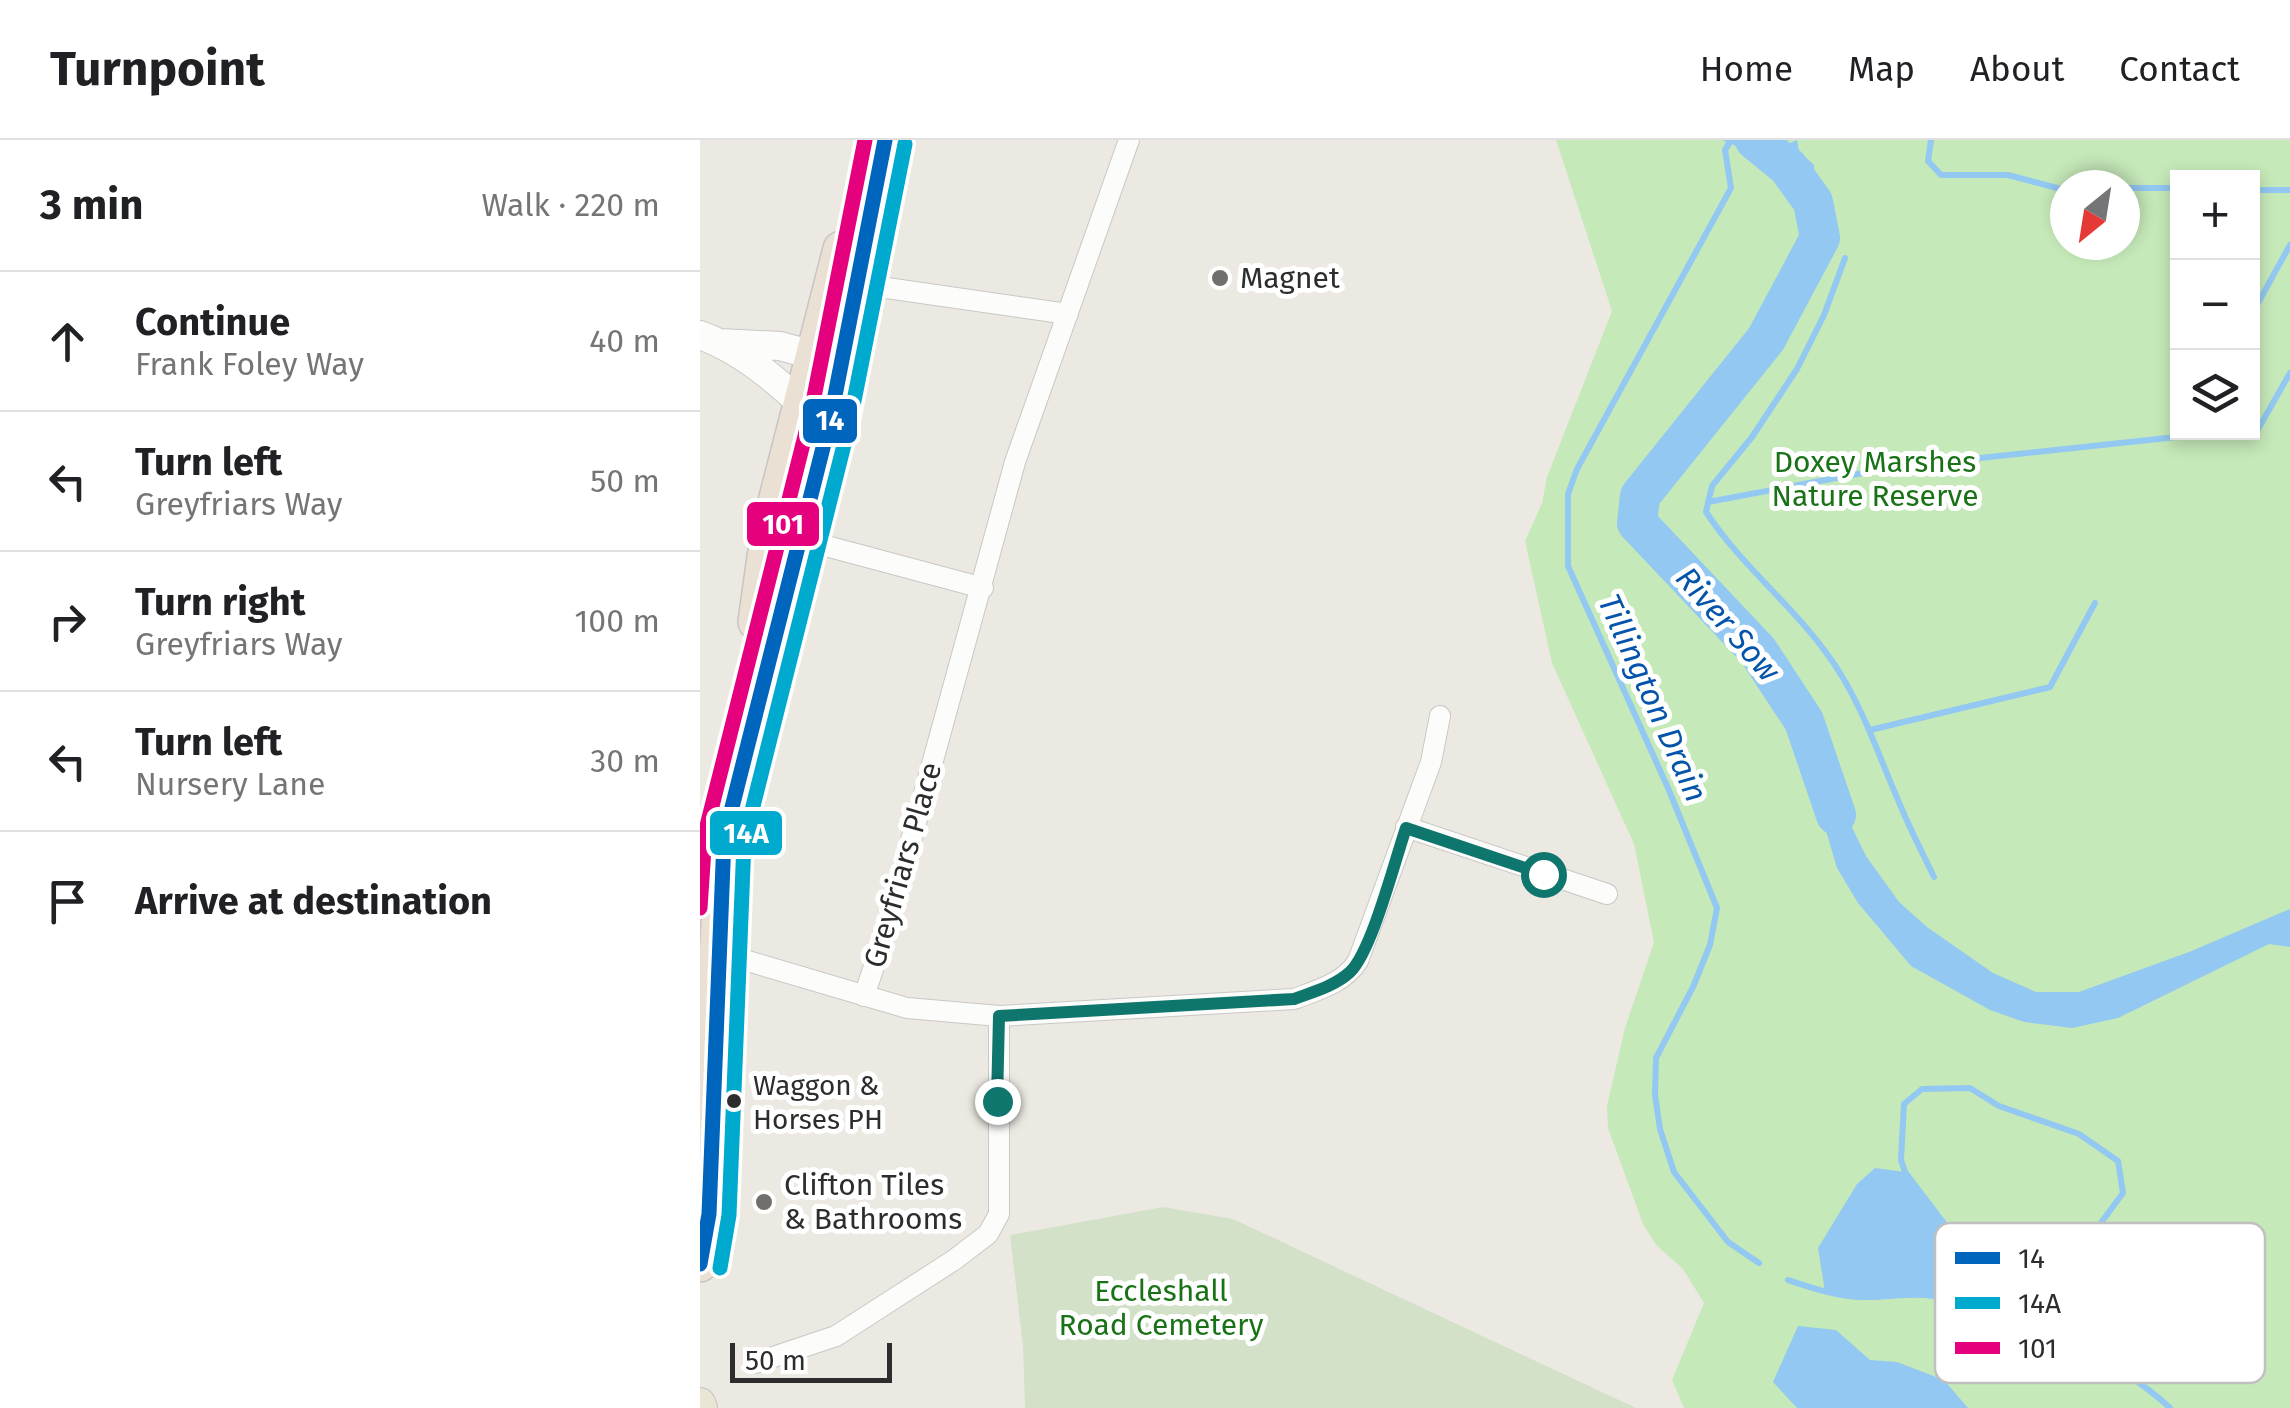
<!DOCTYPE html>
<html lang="en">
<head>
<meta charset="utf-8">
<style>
  body { margin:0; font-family:"Fira Sans",sans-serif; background:#f2f2f2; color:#202124 }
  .controls { position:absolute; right:30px; top:30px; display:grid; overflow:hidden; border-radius:0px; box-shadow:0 5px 15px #0003 }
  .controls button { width:90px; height:90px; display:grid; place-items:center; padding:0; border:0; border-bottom:2px solid #e0e0e0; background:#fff; color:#202124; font:50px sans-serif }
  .compass { position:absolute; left:1350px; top:30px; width:90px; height:90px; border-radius:50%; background:#fff; box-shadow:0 5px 15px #0003; rotate:210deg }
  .scale { position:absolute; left:30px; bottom:25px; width:162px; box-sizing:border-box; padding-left:10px; border:5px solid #2d2d2d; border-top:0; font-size:28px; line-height:35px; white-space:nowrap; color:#2d2d2d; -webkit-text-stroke:8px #fff; paint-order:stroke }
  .stop { position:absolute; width:30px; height:30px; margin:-22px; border:8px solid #0f766e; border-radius:50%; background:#fff }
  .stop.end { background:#0f766e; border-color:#fff; box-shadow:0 2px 10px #0008 }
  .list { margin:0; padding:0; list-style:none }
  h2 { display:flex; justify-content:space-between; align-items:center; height:130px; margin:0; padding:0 40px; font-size:42px }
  h2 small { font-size:32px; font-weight:400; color:#757577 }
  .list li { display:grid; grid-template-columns:65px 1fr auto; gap:30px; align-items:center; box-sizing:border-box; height:140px; padding:0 40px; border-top:2px solid #e0e0e0 }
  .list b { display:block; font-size:38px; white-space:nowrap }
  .list p { margin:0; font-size:32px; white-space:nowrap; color:#757577 }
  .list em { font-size:32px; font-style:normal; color:#757577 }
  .icon { flex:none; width:55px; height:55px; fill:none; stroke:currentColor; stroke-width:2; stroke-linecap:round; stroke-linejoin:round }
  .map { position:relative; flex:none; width:1590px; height:1268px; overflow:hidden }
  header { display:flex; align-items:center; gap:60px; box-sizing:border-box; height:140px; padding:0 50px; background:#fff; border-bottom:2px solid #e0e0e0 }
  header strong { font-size:48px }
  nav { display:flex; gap:55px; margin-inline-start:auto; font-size:35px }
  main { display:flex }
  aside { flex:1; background:#fff }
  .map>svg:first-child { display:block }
  .green { fill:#c6e9b9; fill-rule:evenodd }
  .cemetery { fill:#d4e1c9 }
  .water { fill:#92c8f1 }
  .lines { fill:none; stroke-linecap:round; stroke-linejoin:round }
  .stream { stroke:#92c8f1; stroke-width:6 }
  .river { stroke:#92c8f1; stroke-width:40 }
  .street-casing { stroke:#c9c8c7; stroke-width:22 }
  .secondary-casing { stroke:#c9c8c7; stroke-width:30 }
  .primary-casing { stroke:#c6c5c3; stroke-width:32 }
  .highway-casing { stroke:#c6c5c3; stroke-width:38 }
  .street { stroke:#fcfcfb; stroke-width:20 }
  .secondary { stroke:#fcfcfb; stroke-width:28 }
  .primary { stroke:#e9e6d4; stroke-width:30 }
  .highway { stroke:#eae1d4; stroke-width:35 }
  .bus-1-casing { stroke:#fff; stroke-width:22 }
  .bus-2-casing { stroke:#fff; stroke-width:22 }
  .bus-3-casing { stroke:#fff; stroke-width:22 }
  .bus-1 { stroke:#0065bd; stroke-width:15 }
  .bus-2 { stroke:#00a9ce; stroke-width:15 }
  .bus-3 { stroke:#e5007d; stroke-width:15 }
  .route { stroke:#0f766e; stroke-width:12 }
  .poi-dot { fill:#706f6c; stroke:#fff; stroke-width:4 }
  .bus-dot { fill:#2d2d2d; stroke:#fff; stroke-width:4 }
  .labels { text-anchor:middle; stroke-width:10; stroke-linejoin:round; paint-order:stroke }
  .bus-label { font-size:28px; fill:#2d2d2d; stroke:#fff; text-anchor:start }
  .poi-label { font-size:30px; fill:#2d2d2d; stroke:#fff; text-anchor:start }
  .park-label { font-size:30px; fill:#197216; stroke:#fff }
  .street-label { font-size:30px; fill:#2d2d2d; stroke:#fff }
  .water-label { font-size:32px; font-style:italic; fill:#0454ab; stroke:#fff }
  .key { fill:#fff; stroke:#c0c0c0; stroke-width:2.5 }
  .key-label { font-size:28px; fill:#2d2d2d }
  .line-badge { stroke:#fff; stroke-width:4 }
  .badge-label { font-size:28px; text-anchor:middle; font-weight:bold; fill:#fff }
</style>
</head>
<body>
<header>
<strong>Turnpoint</strong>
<nav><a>Home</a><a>Map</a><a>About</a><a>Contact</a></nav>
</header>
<main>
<aside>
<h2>3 min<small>Walk · 220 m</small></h2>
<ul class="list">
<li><svg class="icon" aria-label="ahead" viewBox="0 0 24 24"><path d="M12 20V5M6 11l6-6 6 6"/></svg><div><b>Continue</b><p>Frank Foley Way</p></div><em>40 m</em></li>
<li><svg class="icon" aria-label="left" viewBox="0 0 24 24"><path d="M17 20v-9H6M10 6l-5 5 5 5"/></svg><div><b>Turn left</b><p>Greyfriars Way</p></div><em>50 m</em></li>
<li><svg class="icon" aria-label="right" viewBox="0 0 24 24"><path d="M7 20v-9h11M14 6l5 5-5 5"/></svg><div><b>Turn right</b><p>Greyfriars Way</p></div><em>100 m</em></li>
<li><svg class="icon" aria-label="left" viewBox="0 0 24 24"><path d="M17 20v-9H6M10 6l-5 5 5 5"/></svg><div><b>Turn left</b><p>Nursery Lane</p></div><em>30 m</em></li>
<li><svg class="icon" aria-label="arrive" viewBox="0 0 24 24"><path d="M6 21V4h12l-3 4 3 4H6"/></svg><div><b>Arrive at destination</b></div></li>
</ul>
</aside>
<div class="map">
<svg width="1590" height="1268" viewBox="0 0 1590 1268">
  <rect width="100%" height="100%" fill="#ece9e2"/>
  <!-- green -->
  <path class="green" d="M 856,0 L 1590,0 L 1590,1268 L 984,1268 L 972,1240 L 1004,1163 L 983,1129 L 956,1105 L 943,1084 L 908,988 L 907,966 L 925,888 L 954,802 L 934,704 L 852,523 L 825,401 L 842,363 L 847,337 L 912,171 ZM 1478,38 L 1552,38 L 1552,292 L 1478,292 ZM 1365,45 L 1425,45 L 1425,105 L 1365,105 Z"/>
  <!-- cemetery -->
  <path class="cemetery" d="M 463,1067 L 533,1079 L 936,1268 L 325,1268 L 323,1206 L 310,1095 Z"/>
  <!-- water -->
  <path class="water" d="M 1023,0 L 1080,0 L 1088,4 L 1097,0 L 1099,11 L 1114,25 L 1113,62 L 1084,51 L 1068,26 L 1032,4 L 1027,13 L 1022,10 L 1026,2 Z
    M 1120,622 L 1166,716 L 1199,762 L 1227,787 L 1293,833 L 1336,852 L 1379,852 L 1489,812 L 1590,769 L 1590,807 L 1569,804 L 1418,878 L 1372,888 L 1324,882 L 1290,870 L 1211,826 L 1158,763 L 1137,728 L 1124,684 Z
    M 1175,1028 L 1205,1032 L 1246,1086 L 1287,1106 L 1342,1115 L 1342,1171 L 1331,1188 L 1261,1161 L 1230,1155 L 1163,1158 L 1125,1152 L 1118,1108 L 1157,1044 Z
    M 1098,1186 L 1136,1190 L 1170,1220 L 1197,1222 L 1244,1240 L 1268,1268 L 1097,1268 L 1073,1242 Z"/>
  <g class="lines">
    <!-- stream -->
    <path class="stream" d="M 1031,0 L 1025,10 L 1031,48 L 877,329 L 868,354 L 868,426 L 968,648 L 1017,768 L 1010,805 L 993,847 L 956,918 L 955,955 L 960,989 L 974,1032 L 1028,1102 L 1059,1123
      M 1231,0 L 1228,21 L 1241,35 L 1308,35 L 1365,50
      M 1425,48 L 1478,48
      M 1552,50 L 1590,50
      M 1145,118 L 1124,175 L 1097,229 L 1052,297 L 1012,346 L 1006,372 C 1044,430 1103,473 1140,533 C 1166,575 1181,622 1201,667 C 1211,691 1223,714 1234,737
      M 1552,174 L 1590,105
      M 1557,291 L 1590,233
      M 1008,362 L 1195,327 L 1486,296 L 1488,292
      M 1170,590 L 1350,547 L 1395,463
      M 1270,948 L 1299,966 L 1379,994 L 1418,1021 L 1423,1053 L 1389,1099 L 1342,1115 L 1287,1106 L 1246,1086 L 1205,1032 L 1201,1020 L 1204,964 L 1222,949 Z
      M 1088,1140 C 1112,1148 1138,1157 1164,1157 C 1187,1158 1210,1152 1233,1156 C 1302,1166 1420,1220 1470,1268"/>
    <!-- river -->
    <path class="river" d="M 1055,0 L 1088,27 L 1113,62 L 1120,98 L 1066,199 L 940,356 L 937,383 L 1058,511 L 1104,581 L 1136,675"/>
    <!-- street casing -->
    <g class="street-casing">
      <path id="street" d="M 159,144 L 368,174
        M 100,399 L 283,448
        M 706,687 L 907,754
        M 17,820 L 41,819 L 207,868 L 299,876 L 594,859 C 618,850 644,843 658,821 L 731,622 L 740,576
        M 164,856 L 187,788 L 315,322 L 429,0
        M 55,1223 L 136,1196 L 254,1120 L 288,1094 L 299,1074 L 299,876"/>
    </g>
    <!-- secondary casing -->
    <g class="secondary-casing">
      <path id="secondary" d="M 0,195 C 39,209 71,236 101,263
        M 20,203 L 80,206 L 131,220"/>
    </g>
    <!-- primary casing -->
    <g class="primary-casing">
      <path id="primary" d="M 0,1263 L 2,1268"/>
    </g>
    <!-- highway casing -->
    <g class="highway-casing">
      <path id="highway" d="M 56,482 L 69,389 L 141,109
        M 0,1124 L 9,1074 L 17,820 L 24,699 L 131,276 L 185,0"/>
    </g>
    <!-- street -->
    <use href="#street" class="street"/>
    <!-- secondary -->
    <use href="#secondary" class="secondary"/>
    <!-- primary -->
    <use href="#primary" class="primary"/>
    <!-- highway -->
    <use href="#highway" class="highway"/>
    <!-- bus-1 casing -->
    <g class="bus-1-casing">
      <path id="bus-1" d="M 0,1124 L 9,1074 L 24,699 L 131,276 L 185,0"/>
    </g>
    <!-- bus-2 casing -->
    <g class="bus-2-casing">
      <path id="bus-2" d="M 20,1128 L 29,1075 L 44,702 L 150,281 L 205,4"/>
    </g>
    <!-- bus-3 casing -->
    <g class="bus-3-casing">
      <path id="bus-3" d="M 0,768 L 5,694 L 111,272 L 165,0"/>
    </g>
    <!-- bus-1 -->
    <use href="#bus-1" class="bus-1"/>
    <!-- bus-2 -->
    <use href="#bus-2" class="bus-2"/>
    <!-- bus-3 -->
    <use href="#bus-3" class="bus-3"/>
  </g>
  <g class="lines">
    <!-- route -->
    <path class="route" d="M 297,961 L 299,876 L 594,859 C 613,852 635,846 650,832 C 672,811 695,720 706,688 L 843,734"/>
  </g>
  <!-- markers -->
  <g class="poi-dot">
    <circle cx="520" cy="138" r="10"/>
    <circle cx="64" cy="1062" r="10"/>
  </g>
  <circle class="bus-dot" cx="34" cy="961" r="9"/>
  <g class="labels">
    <!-- bus labels -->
    <g class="bus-label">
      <text x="53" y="955">Waggon &amp;<tspan x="53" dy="34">Horses PH</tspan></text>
    </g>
    <!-- poi labels -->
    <g class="poi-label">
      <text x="540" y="148">Magnet</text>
      <text x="84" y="1055">Clifton Tiles<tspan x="84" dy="34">&amp; Bathrooms</tspan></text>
    </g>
    <!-- park labels -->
    <g class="park-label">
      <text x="1175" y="332">Doxey Marshes<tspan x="1175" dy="34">Nature Reserve</tspan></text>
      <text x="461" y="1161">Eccleshall<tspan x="461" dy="34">Road Cemetery</tspan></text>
    </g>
    <!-- street labels -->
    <g class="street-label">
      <text transform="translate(203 725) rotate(-74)" y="10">Greyfriars Place</text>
    </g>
    <!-- water labels -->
    <g class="water-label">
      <text transform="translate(1028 484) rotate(49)" y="11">River Sow</text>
      <text transform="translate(953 558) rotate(66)" y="11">Tillington Drain</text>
    </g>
  </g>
  <!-- legend -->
  <rect x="1235" y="1083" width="330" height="160" rx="15" class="key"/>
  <rect x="1255" y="1112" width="45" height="12" fill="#0065bd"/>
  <rect x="1255" y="1157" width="45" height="12" fill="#00a9ce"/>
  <rect x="1255" y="1202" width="45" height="12" fill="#e5007d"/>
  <g class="key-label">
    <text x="1318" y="1128">14</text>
    <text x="1318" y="1173">14A</text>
    <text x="1318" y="1218">101</text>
  </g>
  <g class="line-badge">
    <rect x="101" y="257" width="58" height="48" rx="10" fill="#0065bd"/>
    <rect x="45" y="360" width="76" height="48" rx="10" fill="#e5007d"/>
    <rect x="8" y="669" width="76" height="48" rx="10" fill="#00a9ce"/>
  </g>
  <g class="badge-label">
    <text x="130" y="290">14</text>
    <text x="83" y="394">101</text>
    <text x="46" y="703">14A</text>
  </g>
</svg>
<div class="controls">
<button>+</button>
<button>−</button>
<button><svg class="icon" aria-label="layers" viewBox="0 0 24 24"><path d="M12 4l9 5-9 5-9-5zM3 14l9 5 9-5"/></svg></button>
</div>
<svg class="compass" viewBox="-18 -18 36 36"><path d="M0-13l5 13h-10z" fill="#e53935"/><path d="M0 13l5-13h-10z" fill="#757577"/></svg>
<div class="scale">50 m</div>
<div class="stop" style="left:843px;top:734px"></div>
<div class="stop end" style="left:297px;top:961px"></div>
</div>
</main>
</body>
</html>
